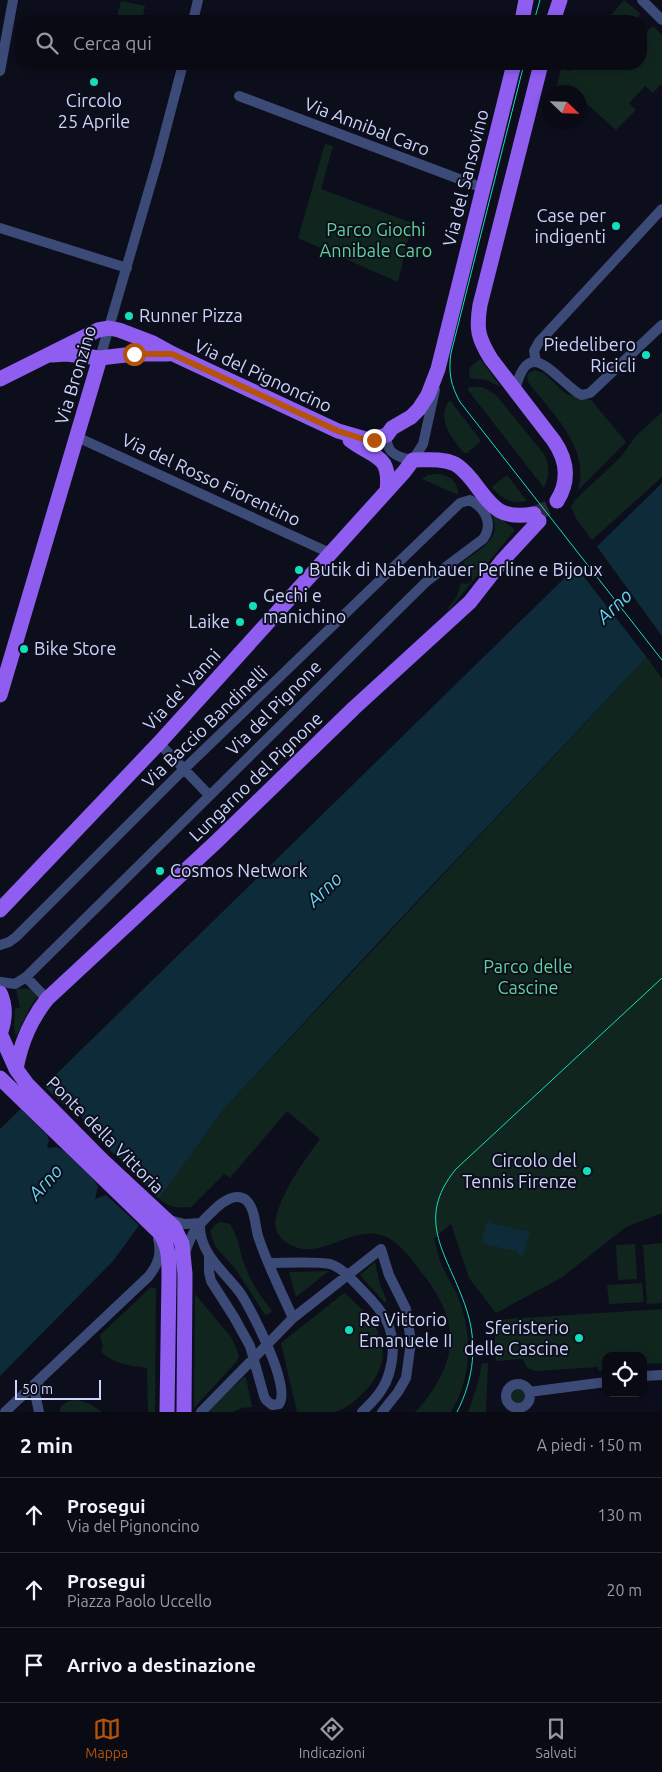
<!DOCTYPE html>
<html lang="it">
<head>
<meta charset="utf-8">
<style>
  body { margin:0; font-family:Ubuntu,sans-serif; background:#181822; color:#f1f3f6 }
  .controls { position:absolute; right:15px; bottom:15px; display:grid; overflow:hidden; border-radius:10px; box-shadow:0 2px 8px #0003 }
  .controls button { width:45px; height:45px; display:grid; place-items:center; padding:0; border:0; border-bottom:1px solid #2a2b34; background:#0a0a15; color:#f1f3f6; font:25px sans-serif }
  .compass { position:absolute; left:542px; top:85px; width:45px; height:45px; border-radius:50%; background:#0a0a15; box-shadow:0 2px 8px #0003; rotate:113deg }
  .scale { position:absolute; left:15px; bottom:12px; width:86px; box-sizing:border-box; padding-left:5px; border:2px solid #ccd4fb; border-top:0; font-size:14px; line-height:18px; white-space:nowrap; color:#ccd4fb; -webkit-text-stroke:4px #0d0e1c; paint-order:stroke }
  .stop { position:absolute; width:15px; height:15px; margin:-11px; border:4px solid #b45309; border-radius:50%; background:#fff }
  .stop.end { background:#b45309; border-color:#fff; box-shadow:0 1px 5px #0008 }
  .list { margin:0; padding:0; list-style:none }
  h2 { display:flex; justify-content:space-between; align-items:center; height:65px; margin:0; padding:0 20px; font-size:21px }
  h2 small { font-size:16px; font-weight:400; color:#999aa0 }
  .list li { display:grid; grid-template-columns:32px 1fr auto; gap:15px; align-items:center; box-sizing:border-box; height:75px; padding:0 20px; border-top:1px solid #2a2b34 }
  .list b { display:block; font-size:19px; white-space:nowrap }
  .list p { margin:0; font-size:16px; white-space:nowrap; color:#999aa0 }
  .list em { font-size:16px; font-style:normal; color:#999aa0 }
  .icon { flex:none; width:28px; height:28px; fill:none; stroke:currentColor; stroke-width:2; stroke-linecap:round; stroke-linejoin:round }
  .map { position:relative; flex:none; width:662px; height:1412px; overflow:hidden }
  .search { position:absolute; background:#0a0a15; box-shadow:0 2px 8px #0003; left:15px; right:15px; top:15px; height:55px; display:flex; align-items:center; gap:12px; box-sizing:border-box; padding:0 18px; border-radius:20px; color:#999aa0; font-size:19px }
  .sheet { height:290px; background:#0a0a15 }
  nav { display:flex; justify-content:space-around; align-items:center; box-sizing:border-box; height:70px; border-top:1px solid #2a2b34; background:#0a0a15; font-size:14px; color:#999aa0 }
  nav a { display:grid; justify-items:center; gap:2px }
  nav .on { color:#b45309 }
  .map>svg:first-child { display:block }
  .green { fill:#11251f }
  .water { fill:#0e2b39 }
  .pier { fill:#0d0e1c }
  .lines { fill:none; stroke-linecap:round; stroke-linejoin:round }
  .primary-tunnel { stroke:#2a2c3d; stroke-width:15; stroke-dasharray:15 8; stroke-linecap:butt }
  .minor { stroke:#3c4a77; stroke-width:10 }
  .tertiary { stroke:#3c4a77; stroke-width:10 }
  .primary { stroke:#905df1; stroke-width:15 }
  .tram { stroke:#13dfbb; stroke-width:1 }
  .route { stroke:#b45309; stroke-width:6 }
  .poi-dot { fill:#13dfbb; stroke:#0d0e1c; stroke-width:2 }
  .labels { text-anchor:middle; stroke-width:4; stroke-linejoin:round; paint-order:stroke }
  .poi-label { font-size:18px; fill:#ccd4fb; stroke:#0d0e1c; text-anchor:start }
  .street-label { font-size:18px; fill:#ccd4fb; stroke:#0d0e1c }
  .park-label { font-size:18px; fill:#60d396; stroke:#0d0e1c }
  .water-label { font-size:19px; font-style:italic; fill:#63d7f1; stroke:#0d0e1c }
</style>
</head>
<body>
<div class="map">
<svg width="662" height="1412" viewBox="0 0 662 1412">
  <rect width="100%" height="100%" fill="#0d0e1c"/>
  <!-- green -->
  <path class="green" d="M 624,0 L 641,14 L 634,21 L 597,21 L 598,19 L 606,21 Z
    M 121,1 L 145,6 L 142,21 L 116,21 Z
    M 653,26 L 662,35 L 662,83 L 653,93 L 645,86 L 629,103 L 636,110 L 616,130 L 587,104 L 580,112 L 580,92 L 555,92 L 561,69 L 570,71 L 572,64 L 641,64 L 641,34 L 643,35 Z
    M 325,144 L 333,146 L 321,189 L 412,223 L 398,282 L 298,238 Z
    M 480,359 L 501,387 L 487,380 L 470,378 L 469,368 Z
    M 534,370 L 544,373 L 566,394 L 591,400 L 626,442 L 578,490 C 591,448 551,412 528,382 L 527,375 L 530,372 Z
    M 469,387 L 482,387 L 496,395 L 543,453 C 550,464 550,476 544,488 L 468,390 Z
    M 450,400 L 481,441 L 467,453 L 464,453 C 452,439 435,418 450,400 Z
    M 662,412 L 662,477 L 592,540 L 577,520 L 571,507 L 575,500 L 621,457 L 636,436 Z
    M 437,474 C 450,475 458,481 458,495 L 422,479 L 428,475 Z
    M 507,475 L 527,501 C 512,504 502,499 492,488 L 493,486 Z
    M 494,513 L 515,530 L 449,610 L 448,608 L 457,596 L 461,583 L 467,584 L 472,581 L 472,575 L 468,571 L 463,570 L 465,560 C 480,550 503,537 492,516 Z
    M 647,657 L 662,679 L 662,1213 L 626,1227 L 561,1278 L 496,1313 L 469,1278 L 451,1224 L 434,1238 C 436,1246 438,1254 440,1261 C 444,1272 451,1282 456,1292 C 473,1331 473,1375 451,1412 L 415,1412 C 434,1393 454,1360 450,1331 C 447,1307 433,1286 418,1268 C 409,1256 397,1240 382,1235 C 358,1228 336,1246 312,1249 C 301,1250 293,1247 284,1241 C 281,1238 277,1233 276,1229 C 270,1208 307,1156 320,1139 L 287,1111 L 230,1178 L 224,1174 L 191,1207 C 173,1208 170,1208 156,1196 L 183,1164 L 223,1110 Z
    M 16,989 C 25,989 33,987 38,996 L 29,1009 L 16,1037 L 14,1027 L 15,1009 L 20,1007 Z
    M 220,1222 L 230,1224 C 237,1235 239,1246 242,1258 C 249,1278 258,1295 272,1310 L 271,1313 L 265,1315 L 237,1271 L 215,1246 L 210,1231 L 216,1224 Z
    M 662,1243 L 662,1303 L 647,1304 L 643,1245 Z
    M 635,1244 L 637,1279 L 618,1280 L 616,1245 Z
    M 375,1262 L 380,1285 L 387,1301 L 385,1303 L 360,1275 Z
    M 329,1271 L 296,1297 L 289,1272 Z
    M 642,1283 L 644,1302 L 609,1304 L 607,1285 Z
    M 151,1287 L 156,1289 L 155,1412 L 148,1412 L 147,1368 C 128,1365 116,1365 101,1352 L 103,1347 L 100,1335 Z
    M 344,1293 C 377,1320 400,1352 366,1390 C 358,1398 347,1409 335,1412 C 323,1412 309,1412 297,1412 L 281,1343 Z
    M 195,1294 L 231,1337 L 239,1355 L 237,1361 L 194,1408 Z
    M 662,1309 L 662,1363 L 643,1364 L 643,1356 L 606,1356 L 606,1370 L 598,1371 L 598,1367 L 536,1371 C 528,1370 525,1366 523,1359 L 496,1361 L 494,1320 Z
    M 482,1363 L 488,1363 L 486,1412 L 468,1412 L 478,1383 Z
    M 244,1377 L 246,1378 L 252,1407 L 241,1408 L 233,1412 L 206,1412 Z
    M508 1396a10 10 0 1 1 20 0a10 10 0 1 1-20 0Z
    M 78,1400 L 90,1404 L 102,1412 L 59,1412 L 61,1406 L 69,1401 Z"/>
  <!-- water -->
  <path class="water" d="M 662,483 L 662,641 L 374,947 L 223,1110 L 113,1261 L 0,1376 L 0,1129 Z
    M 487,1222 L 524,1231 L 525,1230 L 530,1231 L 523,1256 L 518,1255 L 518,1252 L 481,1243 Z"/>
  <!-- pier -->
  <path class="pier" d="M 595,544 L 662,636 L 662,645 L 648,659 L 574,564 Z
    M 42,1084 L 68,1109 L 78,1111 L 85,1109 L 82,1117 L 85,1126 L 118,1158 L 128,1160 L 135,1157 L 132,1172 L 160,1200 L 141,1227 L 106,1195 L 95,1199 L 98,1186 L 92,1178 L 64,1151 L 57,1147 L 47,1148 L 49,1140 L 47,1135 L 19,1107 Z"/>
  <g class="lines">
    <!-- primary-tunnel -->
    <path class="primary-tunnel" d="M 534,514 L 553,506 L 557,501"/>
    <!-- minor -->
    <path class="minor" d="M 642,0 L 662,20
      M 239,96 L 483,188
      M 0,228 L 127,268
      M 536,362 L 534,351 L 539,342 L 662,209
      M 77,437 L 330,553
      M 159,743 L 209,795
      M 0,945 L 9,942 L 16,937 L 179,774 L 460,503 L 470,500 C 485,508 494,524 483,539 L 427,581 L 26,977 L 15,984 L 0,982
      M 26,977 L 47,999
      M 169,1220 L 185,1224 L 200,1223
      M 200,1223 C 198,1253 225,1272 241,1294 C 252,1311 292,1388 279,1404 L 272,1405 L 266,1400 L 264,1396 L 250,1346 L 234,1317 L 211,1281 L 209,1272 L 209,1255
      M 185,1253 C 192,1231 198,1225 215,1209 C 222,1202 236,1192 246,1200 C 255,1208 255,1225 258,1236 C 267,1264 281,1291 293,1318
      M 269,1263 C 284,1263 316,1261 330,1264 C 343,1268 353,1281 362,1290 C 384,1312 396,1328 392,1360 C 390,1371 388,1381 382,1389 C 377,1398 369,1405 362,1412
      M 643,1376 L 662,1375
      M 39,1380 L 35,1393 L 39,1412
      M506 1396a12 12 0 1 1 24 0a12 12 0 1 1-24 0Z
      M 529,1392 L 606,1382
      M 5,1412 L 148,1277 C 158,1265 162,1254 158,1239
      M 201,1412 L 293,1318 L 381,1249 L 389,1275 L 406,1309 L 411,1342 L 406,1378 L 398,1392 L 382,1412"/>
    <!-- tertiary -->
    <path class="tertiary" d="M 193,21 L 198,0
      M 0,71 L 13,0
      M 100,358 L 158,159 L 183,64
      M 515,391 C 528,335 551,374 578,393 L 582,395 L 590,393 L 662,325
      M 387,435 C 385,453 398,458 413,460 L 423,444 L 435,390"/>
    <!-- primary -->
    <path class="primary" d="M 522,21 L 526,0
      M 553,21 L 560,0
      M 541,64 L 480,305 C 476,329 478,338 491,359 L 554,441 C 567,460 570,480 557,501
      M 52,355 L 66,354 L 100,358 L 134,354 L 168,354
      M 0,379 L 98,330 L 109,328 L 119,330 L 153,343 L 173,354 L 338,431 L 369,440 L 387,435 L 392,428 L 411,417 L 419,409 L 428,395 L 438,369 L 514,64
      M 350,440 C 375,459 391,454 387,491
      M 0,695 L 100,358
      M 0,910 L 159,743 L 404,472 L 413,460 C 427,460 442,458 455,464 C 462,468 467,474 472,480 C 492,506 498,520 534,514
      M 0,993 C 6,1006 5,1021 0,1034
      M 0,1033 L 16,1069 L 27,1084 L 102,1160 L 174,1227 L 182,1244 L 185,1274 L 184,1412
      M 16,1069 C 21,1042 30,1021 47,999 L 216,842 L 354,708 L 470,602 L 502,561 L 539,521
      M 0,1078 L 159,1232 C 169,1245 169,1259 169,1275 L 167,1412"/>
    <!-- tram -->
    <path class="tram" d="M 534,21 L 540,0
      M 524,64 L 451,353 C 448,372 451,386 460,402 L 662,660
      M 457,1412 C 474,1379 478,1343 466,1308 C 449,1256 413,1221 456,1169 L 662,978"/>
  </g>
  <g class="lines">
    <!-- route -->
    <path class="route" d="M 134,354 L 172,354 L 338,431 L 366,440 L 374,440"/>
  </g>
  <!-- markers -->
  <g class="poi-dot">
    <circle cx="94" cy="82" r="5"/>
    <circle cx="616" cy="226" r="5"/>
    <circle cx="129" cy="316" r="5"/>
    <circle cx="646" cy="355" r="5"/>
    <circle cx="299" cy="570" r="5"/>
    <circle cx="253" cy="606" r="5"/>
    <circle cx="240" cy="622" r="5"/>
    <circle cx="24" cy="649" r="5"/>
    <circle cx="160" cy="871" r="5"/>
    <circle cx="587" cy="1171" r="5"/>
    <circle cx="349" cy="1330" r="5"/>
    <circle cx="579" cy="1338" r="5"/>
  </g>
  <g class="labels">
    <!-- poi labels -->
    <g class="poi-label">
      <text x="94" y="107" text-anchor="middle">Circolo<tspan x="94" dy="21">25 Aprile</tspan></text>
      <text x="606" y="222" text-anchor="end">Case per<tspan x="606" dy="21">indigenti</tspan></text>
      <text x="139" y="322">Runner Pizza</text>
      <text x="636" y="351" text-anchor="end">Piedelibero<tspan x="636" dy="21">Ricicli</tspan></text>
      <text x="309" y="576">Butik di Nabenhauer Perline e Bijoux</text>
      <text x="263" y="602">Gechi e<tspan x="263" dy="21">manichino</tspan></text>
      <text x="230" y="628" text-anchor="end">Laike</text>
      <text x="34" y="655">Bike Store</text>
      <text x="170" y="877">Cosmos Network</text>
      <text x="577" y="1167" text-anchor="end">Circolo del<tspan x="577" dy="21">Tennis Firenze</tspan></text>
      <text x="359" y="1326">Re Vittorio<tspan x="359" dy="21">Emanuele II</tspan></text>
      <text x="569" y="1334" text-anchor="end">Sferisterio<tspan x="569" dy="21">delle Cascine</tspan></text>
    </g>
    <!-- street labels -->
    <g class="street-label">
      <text transform="translate(367 127) rotate(21)" y="6">Via Annibal Caro</text>
      <text transform="translate(466 178) rotate(-76)" y="6">Via del Sansovino</text>
      <text transform="translate(76 375) rotate(-73)" y="6">Via Bronzino</text>
      <text transform="translate(263 376) rotate(25)" y="6">Via del Pignoncino</text>
      <text transform="translate(211 480) rotate(25)" y="6">Via del Rosso Fiorentino</text>
      <text transform="translate(182 690) rotate(-47)" y="6">Via de' Vanni</text>
      <text transform="translate(274 708) rotate(-45)" y="6">Via del Pignone</text>
      <text transform="translate(205 727) rotate(-44)" y="6">Via Baccio Bandinelli</text>
      <text transform="translate(256 777) rotate(-44)" y="6">Lungarno del Pignone</text>
      <text transform="translate(105 1135) rotate(45)" y="6">Ponte della Vittoria</text>
    </g>
    <!-- park labels -->
    <g class="park-label">
      <text x="376" y="236">Parco Giochi<tspan x="376" dy="21">Annibale Caro</tspan></text>
      <text x="528" y="973">Parco delle<tspan x="528" dy="21">Cascine</tspan></text>
    </g>
    <!-- water labels -->
    <g class="water-label">
      <text transform="translate(614 606) rotate(-44)" y="7">Arno</text>
      <text transform="translate(324 889) rotate(-44)" y="7">Arno</text>
      <text transform="translate(45 1182) rotate(-48)" y="7">Arno</text>
    </g>
  </g>
</svg>
<div class="controls">
<button><svg class="icon" aria-label="locate" viewBox="0 0 24 24"><circle cx="12" cy="12" r="6"/><path d="M12 2v4M12 18v4M2 12h4M18 12h4"/></svg></button>
</div>
<svg class="compass" viewBox="-18 -18 36 36"><path d="M0-13l5 13h-10z" fill="#e53935"/><path d="M0 13l5-13h-10z" fill="#999aa0"/></svg>
<div class="scale">50 m</div>
<div class="stop" style="left:134px;top:354px"></div>
<div class="stop end" style="left:374px;top:440px"></div>
<div class="search"><svg class="icon" aria-label="search" viewBox="0 0 24 24"><circle cx="10" cy="10" r="6"/><path d="M15 15l6 6"/></svg>Cerca qui</div>
</div>
<section class="sheet">
<h2>2 min<small>A piedi · 150 m</small></h2>
<ul class="list">
<li><svg class="icon" aria-label="ahead" viewBox="0 0 24 24"><path d="M12 20V5M6 11l6-6 6 6"/></svg><div><b>Prosegui</b><p>Via del Pignoncino</p></div><em>130 m</em></li>
<li><svg class="icon" aria-label="ahead" viewBox="0 0 24 24"><path d="M12 20V5M6 11l6-6 6 6"/></svg><div><b>Prosegui</b><p>Piazza Paolo Uccello</p></div><em>20 m</em></li>
<li><svg class="icon" aria-label="arrive" viewBox="0 0 24 24"><path d="M6 21V4h12l-3 4 3 4H6"/></svg><div><b>Arrivo a destinazione</b></div></li>
</ul>
</section>
<nav>
<a class="on"><svg class="icon" aria-label="map" viewBox="0 0 24 24"><path d="M3 6l6-2 6 2 6-2v14l-6 2-6-2-6 2zM9 4v14M15 6v14"/></svg>Mappa</a>
<a><svg class="icon" aria-label="directions" viewBox="0 0 24 24"><path d="M12 3l9 9-9 9-9-9zM9 14v-3h6M13 9l2 2-2 2"/></svg>Indicazioni</a>
<a><svg class="icon" aria-label="saved" viewBox="0 0 24 24"><path d="M7 4h10v16l-5-4-5 4z"/></svg>Salvati</a>
</nav>
</body>
</html>
